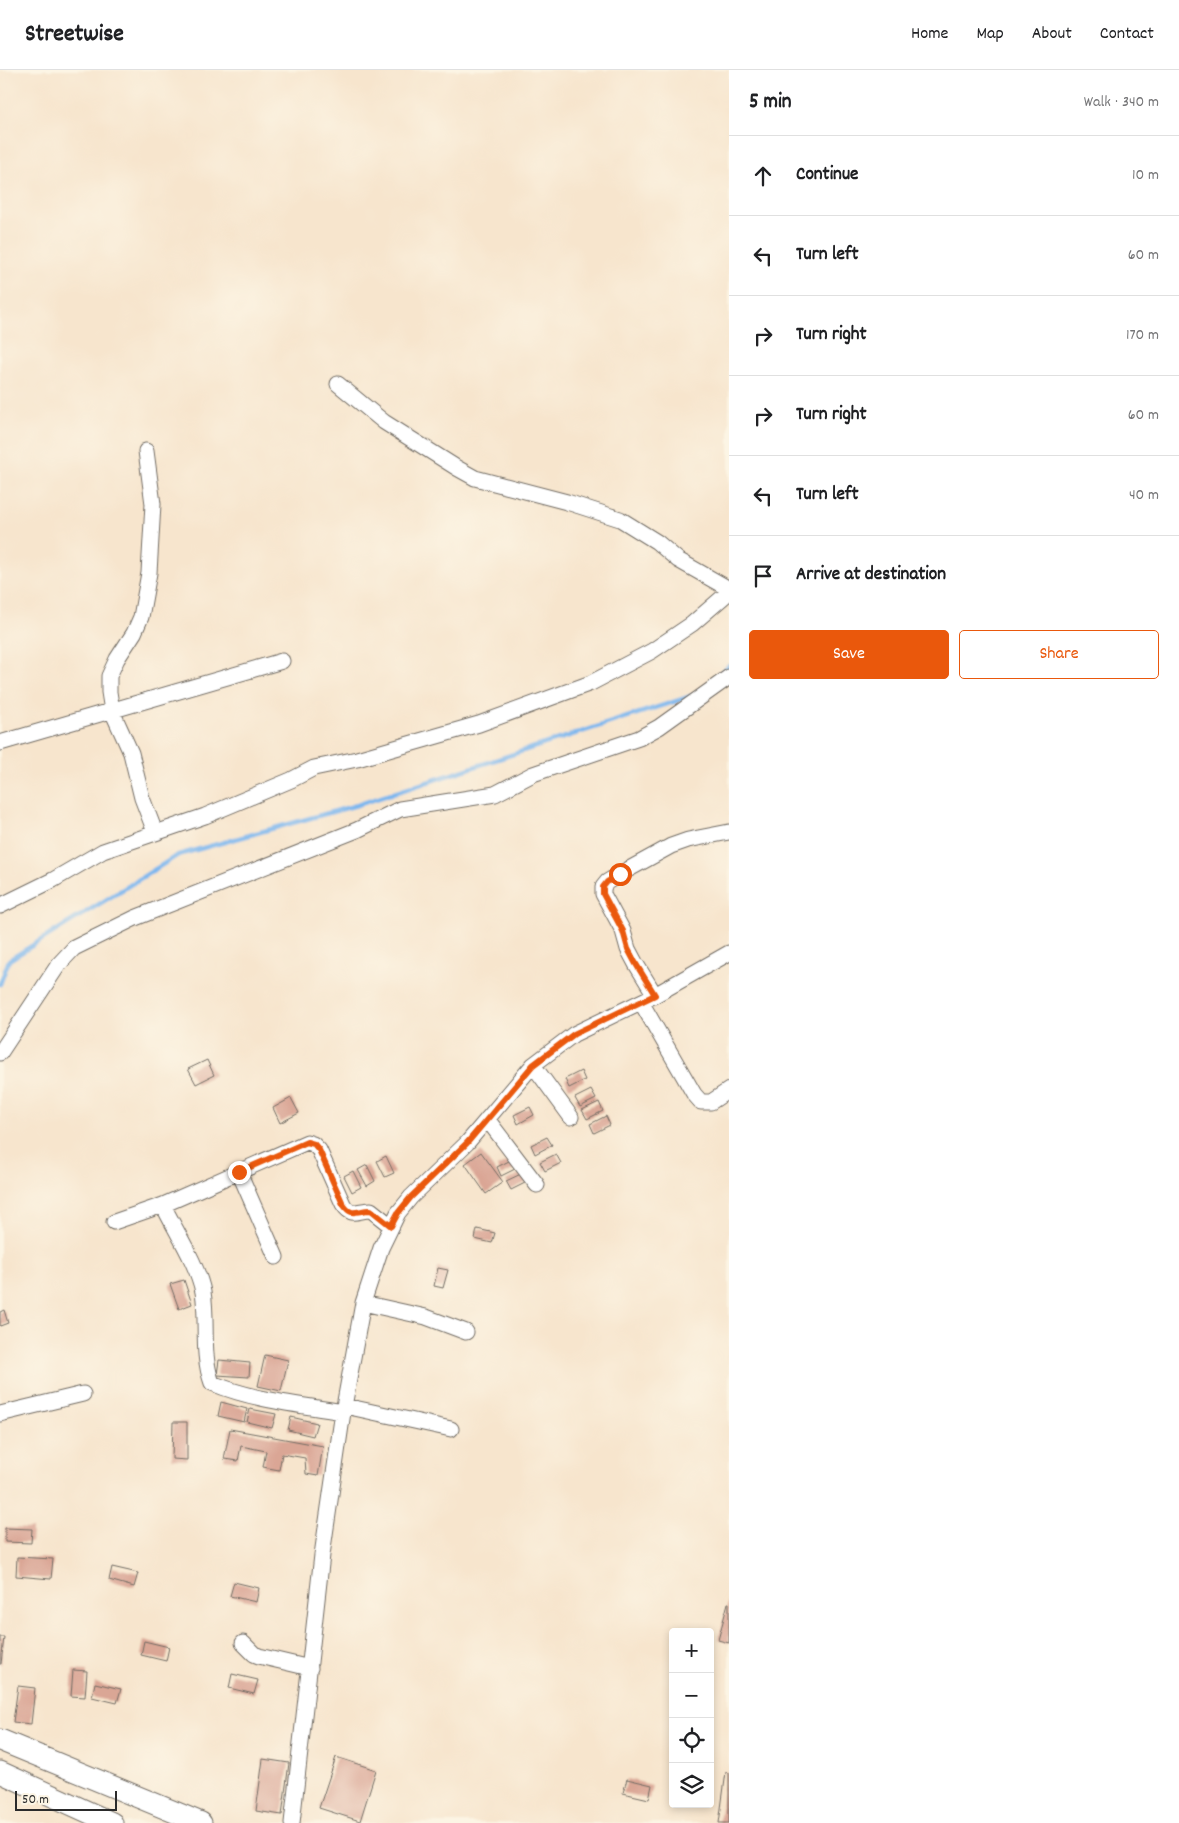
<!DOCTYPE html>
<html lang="en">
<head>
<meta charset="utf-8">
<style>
  body { margin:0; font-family:Dekko,sans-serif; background:#f6f6f6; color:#202124 }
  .controls { position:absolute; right:15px; bottom:15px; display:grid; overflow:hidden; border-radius:5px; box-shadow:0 2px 8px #0003 }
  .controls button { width:45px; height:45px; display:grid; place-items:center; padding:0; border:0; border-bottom:1px solid #e0e0e0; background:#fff; color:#202124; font:25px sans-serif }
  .scale { position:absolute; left:15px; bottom:12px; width:102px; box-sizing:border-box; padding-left:5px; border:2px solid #2b2b2b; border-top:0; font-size:14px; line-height:18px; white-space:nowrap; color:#2b2b2b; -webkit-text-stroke:4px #fcf5e5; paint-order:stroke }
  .stop { position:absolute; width:15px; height:15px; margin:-11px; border:4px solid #ea580c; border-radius:50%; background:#fff }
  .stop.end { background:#ea580c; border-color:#fff; box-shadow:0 1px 5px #0008 }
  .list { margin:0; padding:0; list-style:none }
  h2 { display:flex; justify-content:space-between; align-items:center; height:65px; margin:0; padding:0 20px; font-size:21px }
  h2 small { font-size:16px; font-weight:400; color:#757577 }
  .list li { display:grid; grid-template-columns:32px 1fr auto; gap:15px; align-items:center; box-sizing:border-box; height:80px; padding:0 20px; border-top:1px solid #e0e0e0 }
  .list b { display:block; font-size:19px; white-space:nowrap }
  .list em { font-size:16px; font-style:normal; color:#757577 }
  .actions { display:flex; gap:10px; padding:15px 20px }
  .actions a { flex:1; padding:11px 0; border:1px solid #ea580c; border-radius:5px; text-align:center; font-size:18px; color:#ea580c }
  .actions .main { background:#ea580c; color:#fff }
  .icon { flex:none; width:28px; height:28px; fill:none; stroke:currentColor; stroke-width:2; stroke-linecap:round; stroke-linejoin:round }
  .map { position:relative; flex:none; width:729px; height:1753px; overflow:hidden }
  header { display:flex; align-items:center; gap:30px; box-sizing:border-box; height:70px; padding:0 25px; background:#fff; border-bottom:1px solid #e0e0e0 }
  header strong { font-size:24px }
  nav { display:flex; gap:28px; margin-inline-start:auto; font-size:18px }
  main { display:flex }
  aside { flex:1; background:#fff }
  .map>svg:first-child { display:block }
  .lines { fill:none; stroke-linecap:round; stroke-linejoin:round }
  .stream { stroke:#7eb7ee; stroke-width:4.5 }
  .building { fill:#daa695 }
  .minor-casing { stroke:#726c64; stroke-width:17 }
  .highway-casing { stroke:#726c64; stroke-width:23 }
  .minor { stroke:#fff; stroke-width:15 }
  .highway { stroke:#fff; stroke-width:21 }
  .route { stroke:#ea580c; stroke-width:6 }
</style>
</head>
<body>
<header>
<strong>Streetwise</strong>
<nav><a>Home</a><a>Map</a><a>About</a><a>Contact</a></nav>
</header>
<main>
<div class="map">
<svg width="729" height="1753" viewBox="0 0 729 1753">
  <rect width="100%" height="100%" fill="#fcf5e5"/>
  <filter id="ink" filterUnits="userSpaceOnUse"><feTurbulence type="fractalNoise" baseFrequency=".02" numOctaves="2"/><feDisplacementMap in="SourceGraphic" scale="10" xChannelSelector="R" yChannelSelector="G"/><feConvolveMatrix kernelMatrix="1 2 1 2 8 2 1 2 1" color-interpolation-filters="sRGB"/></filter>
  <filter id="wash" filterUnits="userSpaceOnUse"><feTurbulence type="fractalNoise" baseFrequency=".0096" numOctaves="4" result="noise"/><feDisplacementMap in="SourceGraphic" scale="20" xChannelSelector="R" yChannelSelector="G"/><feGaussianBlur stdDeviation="1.12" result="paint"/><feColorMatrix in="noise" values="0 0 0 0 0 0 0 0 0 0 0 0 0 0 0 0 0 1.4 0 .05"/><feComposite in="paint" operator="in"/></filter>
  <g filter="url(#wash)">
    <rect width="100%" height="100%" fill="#f7e5cd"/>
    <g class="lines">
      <!-- stream -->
      <path class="stream" d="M 716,608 L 729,596
        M 0,914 L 9,890 L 178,785 L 357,735 L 692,626"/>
    </g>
    <g id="blocks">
      <!-- building -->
      <path class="building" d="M 207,990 L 214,1005 L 196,1014 L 188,999 Z
        M 581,1001 L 585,1010 L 569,1018 L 565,1009 Z
        M 591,1020 L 596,1029 L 580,1037 L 575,1028 Z
        M 291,1028 L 299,1043 L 280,1053 L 273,1038 Z
        M 599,1032 L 603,1041 L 587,1049 L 582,1040 Z
        M 530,1037 L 534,1045 L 518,1054 L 514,1045 Z
        M 606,1046 L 610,1055 L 594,1063 L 590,1054 Z
        M 547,1067 L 552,1075 L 535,1084 L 531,1075 Z
        M 481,1082 L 503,1112 L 486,1124 L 465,1094 Z
        M 556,1084 L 561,1093 L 545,1101 L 540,1092 Z
        M 386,1086 L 394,1103 L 385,1107 L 377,1091 Z
        M 513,1089 L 517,1098 L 501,1106 L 497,1097 Z
        M 367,1095 L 375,1111 L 367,1116 L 358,1100 Z
        M 353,1101 L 361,1117 L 352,1122 L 344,1106 Z
        M 523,1103 L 527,1112 L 511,1120 L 506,1111 Z
        M 477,1159 L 495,1163 L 492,1173 L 475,1169 Z
        M 438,1198 L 448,1200 L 443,1218 L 434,1216 Z
        M 184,1210 L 192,1234 L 179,1239 L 170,1214 Z
        M 4,1240 L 8,1253 L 0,1256 L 0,1242 Z
        M 265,1285 L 288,1290 L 281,1321 L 258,1316 Z
        M 219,1290 L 250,1293 L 249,1307 L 217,1305 Z
        M 221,1332 L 247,1339 L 244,1352 L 218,1346 Z
        M 250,1339 L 276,1344 L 272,1358 L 247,1352 Z
        M 291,1347 L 317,1353 L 313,1366 L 288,1360 Z
        M 173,1352 L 187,1352 L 187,1390 L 172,1389 Z
        M 230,1359 L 323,1376 L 318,1406 L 306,1404 L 305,1388 L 282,1384 L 279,1400 L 263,1397 L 266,1381 L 241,1376 L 238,1391 L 224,1389 Z
        M 5,1458 L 32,1459 L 31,1473 L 5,1472 Z
        M 17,1487 L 53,1489 L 51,1509 L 16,1506 Z
        M 112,1497 L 138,1503 L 134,1517 L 109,1510 Z
        M 234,1512 L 259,1518 L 256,1532 L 230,1526 Z
        M 728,1533 L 729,1533 L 729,1573 L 718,1570 Z
        M 0,1567 L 4,1567 L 1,1594 L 0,1594 Z
        M 144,1571 L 169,1577 L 166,1591 L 141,1585 Z
        M 73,1600 L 87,1601 L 85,1627 L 71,1626 Z
        M 232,1604 L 258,1610 L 254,1624 L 229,1618 Z
        M 95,1613 L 121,1619 L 117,1633 L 92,1627 Z
        M 18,1616 L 35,1618 L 31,1654 L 13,1652 Z
        M 336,1687 L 376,1700 L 360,1751 L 319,1738 Z
        M 263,1689 L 289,1693 L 282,1745 L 256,1741 Z
        M 726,1702 L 729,1703 L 729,1753 L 719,1753 Z
        M 627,1709 L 652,1715 L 649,1729 L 623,1723 Z"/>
    </g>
  </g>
  <g filter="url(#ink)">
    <use href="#blocks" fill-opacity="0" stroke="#726c64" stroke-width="1"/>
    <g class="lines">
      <!-- minor casing -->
      <g class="minor-casing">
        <path id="minor" d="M 338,314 L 384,352 L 457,398 L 475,408 L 567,432 L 620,449 L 657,472 L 678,490 L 729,519
          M 146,381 L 153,434 L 149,503 L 141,547 L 134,563 L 117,589 L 109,606 L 109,622 L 112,641 L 131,683 L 142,728 L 155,762
          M 0,673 L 282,591
          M 0,836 L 53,810 L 103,781 L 205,746 L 291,710 L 314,698 L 357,689 L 479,654 L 591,613 L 652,581 L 692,554 L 729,522
          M 655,925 L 636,894 L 628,879 L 623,861 L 603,824 L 603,817 L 607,812 L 620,804 L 671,776 L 688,770 L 729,762
          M 641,932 L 694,1024 L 701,1032 L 711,1032 L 729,1020
          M 0,983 L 59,894 L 74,878 L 135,848 L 357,760 L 400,739 L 495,724 L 533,704 L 639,668 L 659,657 L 729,607
          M 533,995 L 571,1047
          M 487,1049 L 537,1115
          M 239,1102 L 276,1187
          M 163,1135 C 175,1160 198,1195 203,1222 C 208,1252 201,1283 212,1313 C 252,1330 300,1335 343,1342
          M 114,1152 L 163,1135 L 307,1072 L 313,1074 L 319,1080 L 343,1134 C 352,1148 356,1140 371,1140 L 391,1156
          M 363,1233 L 426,1247 L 466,1262
          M 345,1336 L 451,1359
          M 0,1344 L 83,1324
          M 243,1573 L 254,1584 L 259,1586 L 310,1598
          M 292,1753 L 322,1485 L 343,1342 L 363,1233 L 381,1178 L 398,1143 L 411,1127 L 467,1073 L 533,995 L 574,964 L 655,925 L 729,883"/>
      </g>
      <!-- highway casing -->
      <g class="highway-casing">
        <path id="highway" d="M 0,1670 L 201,1753
          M 0,1702 L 112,1753"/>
      </g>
      <!-- minor -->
      <use href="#minor" class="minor"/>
      <!-- highway -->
      <use href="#highway" class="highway"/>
    </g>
  </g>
  <g class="lines" filter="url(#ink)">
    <!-- route -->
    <path class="route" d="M 239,1102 L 307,1072 L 314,1074 L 319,1080 L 343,1134 C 352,1148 356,1140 371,1140 L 391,1156 L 398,1143 L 411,1127 L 467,1073 L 533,995 L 574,964 L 655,925 L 636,894 L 628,879 L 623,861 L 603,824 L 603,817 L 607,812 L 620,804"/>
  </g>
</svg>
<div class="controls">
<button>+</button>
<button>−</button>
<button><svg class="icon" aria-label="locate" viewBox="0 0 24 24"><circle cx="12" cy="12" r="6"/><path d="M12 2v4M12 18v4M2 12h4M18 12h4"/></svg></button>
<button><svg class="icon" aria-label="layers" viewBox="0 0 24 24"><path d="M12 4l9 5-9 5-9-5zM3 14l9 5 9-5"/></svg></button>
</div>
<div class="scale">50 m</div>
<div class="stop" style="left:620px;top:804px"></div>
<div class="stop end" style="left:239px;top:1102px"></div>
</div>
<aside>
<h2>5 min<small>Walk · 340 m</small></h2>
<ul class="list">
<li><svg class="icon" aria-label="ahead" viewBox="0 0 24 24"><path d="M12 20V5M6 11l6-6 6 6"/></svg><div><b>Continue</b></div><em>10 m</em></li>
<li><svg class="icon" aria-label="left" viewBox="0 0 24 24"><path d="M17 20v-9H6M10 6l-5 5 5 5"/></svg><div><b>Turn left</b></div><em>60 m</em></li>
<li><svg class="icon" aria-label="right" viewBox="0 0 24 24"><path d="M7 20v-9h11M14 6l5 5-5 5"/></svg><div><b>Turn right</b></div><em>170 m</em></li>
<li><svg class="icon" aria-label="right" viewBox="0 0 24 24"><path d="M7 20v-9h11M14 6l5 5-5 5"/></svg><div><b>Turn right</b></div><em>60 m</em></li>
<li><svg class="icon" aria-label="left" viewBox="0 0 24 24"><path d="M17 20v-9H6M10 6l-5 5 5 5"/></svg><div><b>Turn left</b></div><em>40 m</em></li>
<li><svg class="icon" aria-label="arrive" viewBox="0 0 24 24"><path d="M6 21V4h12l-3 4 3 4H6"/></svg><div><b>Arrive at destination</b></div></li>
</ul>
<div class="actions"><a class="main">Save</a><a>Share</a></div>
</aside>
</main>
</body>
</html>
